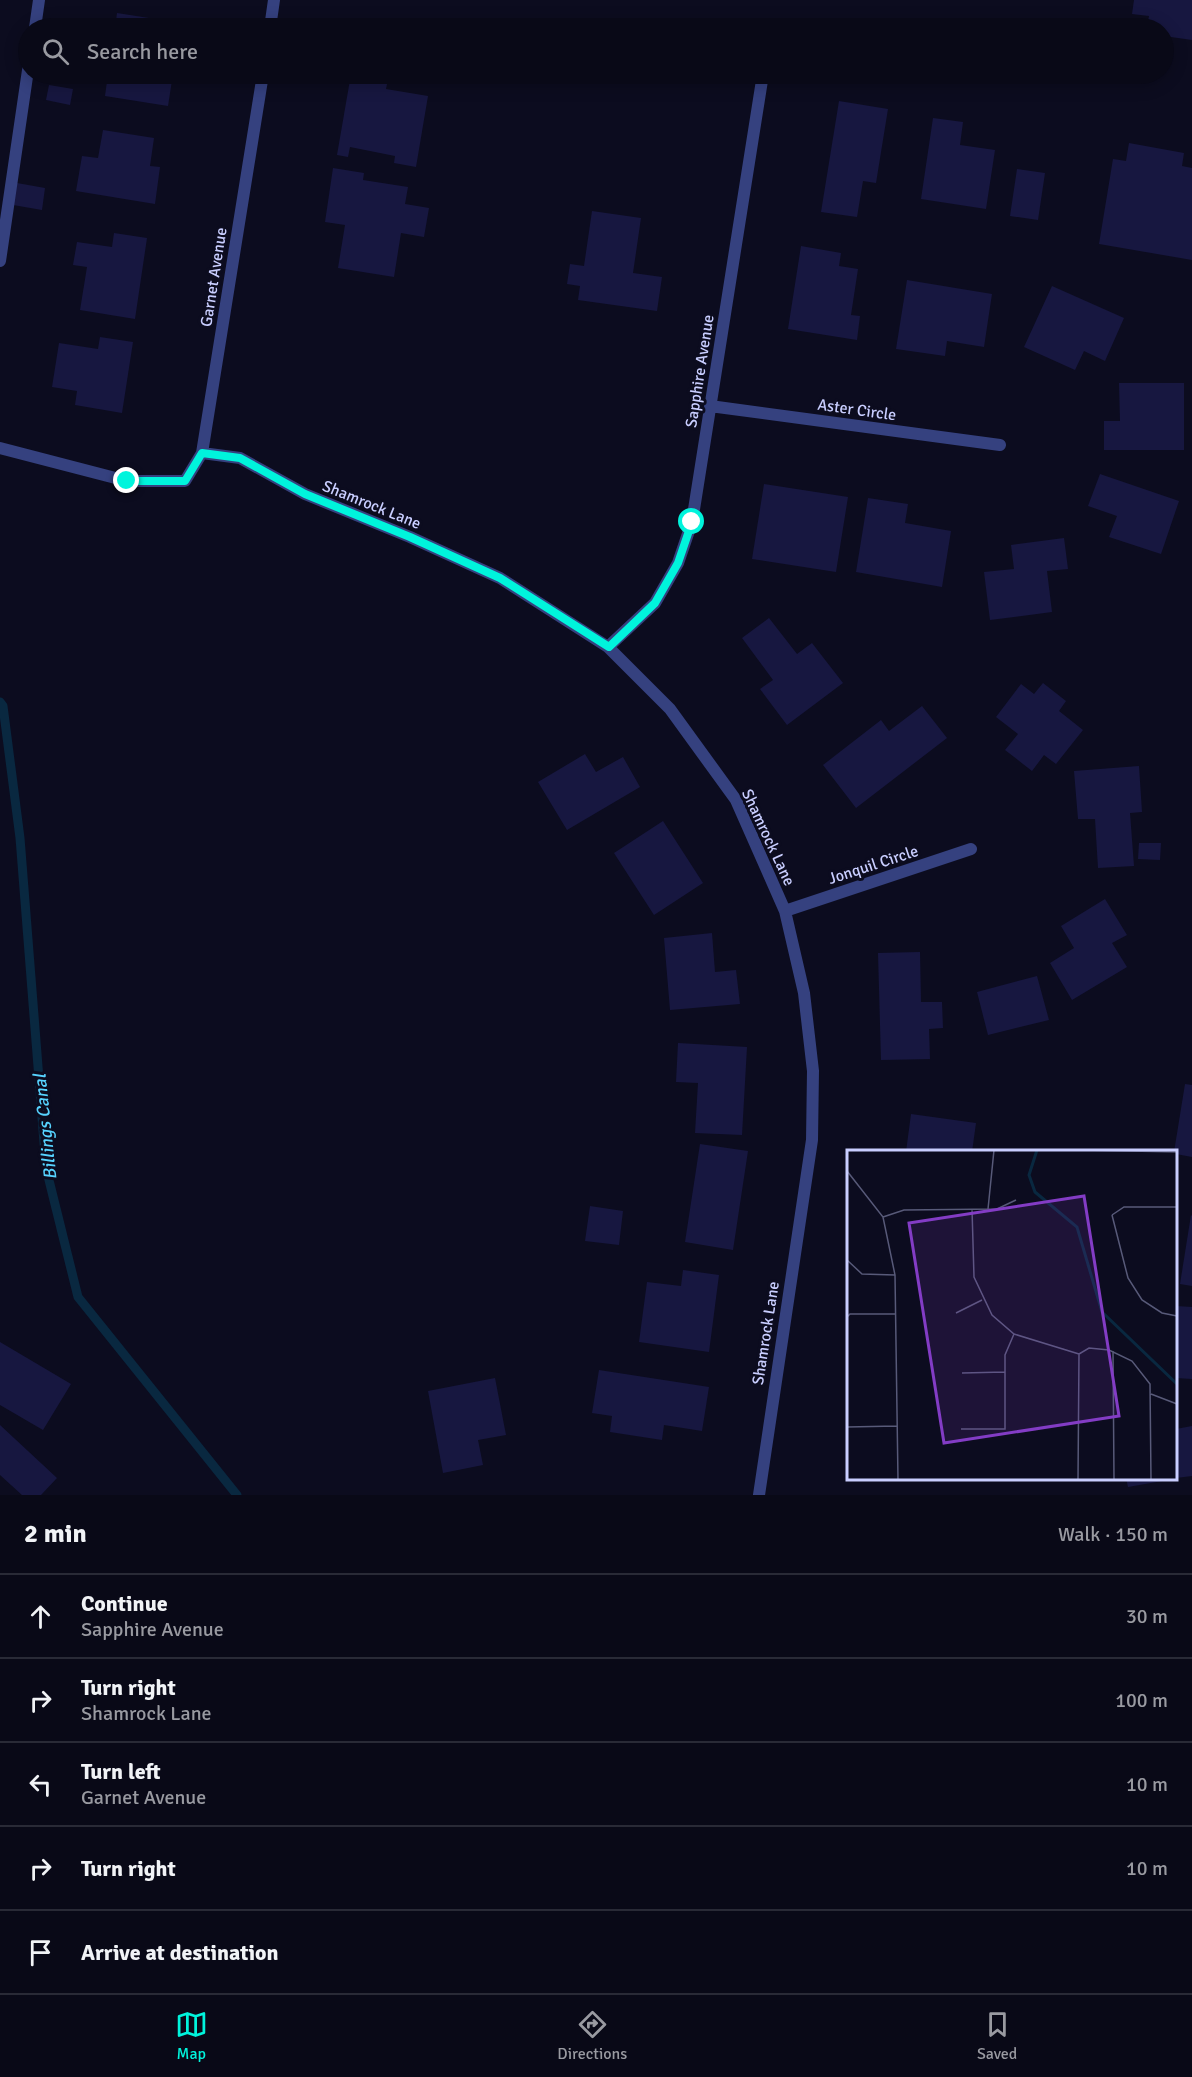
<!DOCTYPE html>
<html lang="en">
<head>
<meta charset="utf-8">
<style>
  body { margin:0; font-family:Signika,sans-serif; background:#121220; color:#f1f3f6 }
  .stop { position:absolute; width:18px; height:18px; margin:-14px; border:4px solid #00f4dc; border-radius:50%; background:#fff }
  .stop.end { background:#00f4dc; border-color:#fff; box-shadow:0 2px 6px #0008 }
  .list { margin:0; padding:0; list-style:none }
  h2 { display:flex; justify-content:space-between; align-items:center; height:78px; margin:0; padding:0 24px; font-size:26px }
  h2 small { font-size:20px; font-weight:400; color:#999aa1 }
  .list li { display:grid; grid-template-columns:39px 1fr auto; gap:18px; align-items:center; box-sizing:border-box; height:84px; padding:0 24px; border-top:2px solid #292a36 }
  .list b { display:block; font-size:22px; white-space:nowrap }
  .list p { margin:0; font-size:20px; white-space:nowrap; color:#999aa1 }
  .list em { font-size:20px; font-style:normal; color:#999aa1 }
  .icon { flex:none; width:33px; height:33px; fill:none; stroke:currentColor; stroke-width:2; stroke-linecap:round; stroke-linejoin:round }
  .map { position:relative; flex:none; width:1192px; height:1495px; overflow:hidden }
  .search { position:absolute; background:#090917; box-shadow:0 3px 15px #0003; left:18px; right:18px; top:18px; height:66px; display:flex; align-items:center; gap:15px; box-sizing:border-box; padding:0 21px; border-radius:33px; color:#999aa1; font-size:22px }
  .sheet { height:498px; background:#090917 }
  nav { display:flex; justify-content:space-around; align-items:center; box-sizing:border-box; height:84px; border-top:2px solid #292a36; background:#090917; font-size:16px; color:#999aa1 }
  nav a { display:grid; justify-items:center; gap:3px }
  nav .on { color:#00f4dc }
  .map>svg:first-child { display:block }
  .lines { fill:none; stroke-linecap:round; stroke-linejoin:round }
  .stream { stroke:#092840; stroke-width:9 }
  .building { fill:#171740 }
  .lane { stroke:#35417f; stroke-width:12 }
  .street { stroke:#35417f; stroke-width:12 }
  .route { stroke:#00f4dc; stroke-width:8 }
  .labels { text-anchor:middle; stroke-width:6; stroke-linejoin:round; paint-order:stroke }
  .street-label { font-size:16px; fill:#c9ceff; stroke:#0c0c1f }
  .water-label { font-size:18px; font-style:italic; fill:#57d3ff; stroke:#0c0c1f }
  .inset-river { fill:none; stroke:#092840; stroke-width:3 }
  .inset-road { fill:none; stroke:#585a79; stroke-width:1.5 }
  .view { fill:#833cc5; fill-opacity:0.15; stroke:#833cc5; stroke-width:3 }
  .inset-edge { fill:none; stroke:#c9ceff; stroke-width:3 }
</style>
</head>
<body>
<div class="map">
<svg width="1192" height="1495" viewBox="0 0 1192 1495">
  <rect width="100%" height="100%" fill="#0c0c1f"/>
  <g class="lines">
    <!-- stream -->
    <path class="stream" d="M 0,702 L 3,706 L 20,838 L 46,1168 L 78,1297 L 237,1495"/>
  </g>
  <!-- building -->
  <path class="building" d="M 1134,0 L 1192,0 L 1192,40 L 1164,36 L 1164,28 L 1147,28 L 1149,16 L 1132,14 Z
    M 117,13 L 149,18 L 147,28 L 115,28 Z
    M 108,74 L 173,74 L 168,106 L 105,96 Z
    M 351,74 L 389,74 L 386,89 L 428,96 L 416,167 L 394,163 L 395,156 L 350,147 L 348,157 L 337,155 Z
    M 49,85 L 73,89 L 70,105 L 46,100 Z
    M 839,101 L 888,109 L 876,183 L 863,181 L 857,217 L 821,212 Z
    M 933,118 L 963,122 L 960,145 L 995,150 L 986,209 L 921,199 Z
    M 103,130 L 154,138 L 150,166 L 160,167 L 155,204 L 76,191 L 82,156 L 98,158 Z
    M 1129,143 L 1184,153 L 1182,166 L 1192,168 L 1192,260 L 1099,244 L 1113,159 L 1126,161 Z
    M 333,168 L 364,173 L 363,180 L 408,187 L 405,204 L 429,208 L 424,237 L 401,233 L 394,277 L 338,268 L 345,225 L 325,222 Z
    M 1017,169 L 1045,173 L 1038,220 L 1010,216 Z
    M 17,183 L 45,188 L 42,210 L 13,205 Z
    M 592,211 L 641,218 L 633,273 L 662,277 L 657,311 L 578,300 L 580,286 L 567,284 L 570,264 L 584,266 Z
    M 114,233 L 147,238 L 135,319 L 80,310 L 87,267 L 73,265 L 77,242 L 112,247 Z
    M 801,246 L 841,253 L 839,266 L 858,269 L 851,315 L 860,316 L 857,340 L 788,329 Z
    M 907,280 L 992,294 L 984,347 L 947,341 L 945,356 L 896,349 Z
    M 1052,286 L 1124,318 L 1105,361 L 1084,351 L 1075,370 L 1024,347 Z
    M 100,337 L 133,342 L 122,413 L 75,405 L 77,391 L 52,387 L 59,343 L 98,349 Z
    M 1119,383 L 1184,383 L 1184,450 L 1104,450 L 1104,421 L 1120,421 Z
    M 1100,474 L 1179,501 L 1161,554 L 1109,537 L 1117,516 L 1088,506 Z
    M 764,484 L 848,497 L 836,572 L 752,559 Z
    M 868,498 L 908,504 L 905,523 L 951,531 L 942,587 L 856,572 Z
    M 1064,538 L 1068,569 L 1047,571 L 1052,612 L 990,620 L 984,572 L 1014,569 L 1011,545 Z
    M 769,618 L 797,654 L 812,643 L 843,683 L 787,725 L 760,689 L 773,680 L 742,638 Z
    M 1043,683 L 1066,701 L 1059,711 L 1083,730 L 1056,764 L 1044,755 L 1032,771 L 1005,750 L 1018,734 L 996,717 L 1021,684 L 1034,694 Z
    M 922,706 L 947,738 L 856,808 L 823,765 L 881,720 L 889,731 Z
    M 585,754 L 596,772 L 623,757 L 640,787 L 567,830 L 538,782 Z
    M 1139,766 L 1142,812 L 1130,813 L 1134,866 L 1098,868 L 1095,819 L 1078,819 L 1074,771 Z
    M 663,821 L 703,883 L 654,915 L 614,853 Z
    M 1139,843 L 1161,843 L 1160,860 L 1138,859 Z
    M 1105,899 L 1127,935 L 1112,943 L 1127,967 L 1072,1000 L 1050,963 L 1074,948 L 1061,926 Z
    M 712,933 L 715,972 L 736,970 L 740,1004 L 670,1010 L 664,938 Z
    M 920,952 L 921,1002 L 942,1002 L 943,1028 L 929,1029 L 930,1059 L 881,1060 L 878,953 Z
    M 1037,976 L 1049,1020 L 988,1035 L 977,992 Z
    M 678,1043 L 747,1047 L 742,1135 L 695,1133 L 698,1083 L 676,1082 Z
    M 1185,1084 L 1192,1085 L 1192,1157 L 1176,1154 L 1174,1152 Z
    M 911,1114 L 976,1123 L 972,1152 L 906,1152 Z
    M 700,1144 L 748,1151 L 733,1250 L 685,1242 Z
    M 590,1206 L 623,1211 L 619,1245 L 585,1241 Z
    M 1191,1215 L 1192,1216 L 1192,1286 L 1180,1284 Z
    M 683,1270 L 719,1275 L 709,1352 L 639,1342 L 647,1282 L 681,1286 Z
    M 1176,1306 L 1192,1307 L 1192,1379 L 1176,1378 Z
    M 0,1342 L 71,1384 L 43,1430 L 0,1405 Z
    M 599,1370 L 709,1387 L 702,1431 L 664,1425 L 662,1440 L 610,1432 L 612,1416 L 592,1413 Z
    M 495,1378 L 506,1435 L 478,1440 L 483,1465 L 443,1473 L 428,1391 Z
    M 0,1425 L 57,1478 L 41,1495 L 22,1495 L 0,1475 Z
    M 1192,1426 L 1192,1476 L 1176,1478 L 1176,1429 Z
    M 1126,1478 L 1168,1478 L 1168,1480 L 1128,1487 Z"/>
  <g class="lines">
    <!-- lane -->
    <path class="lane" d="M 35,28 L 39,0
      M 0,261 L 28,70"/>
    <!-- street -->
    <path class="street" d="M 270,28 L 274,0
      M 1056,74 L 1061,74
      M 710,406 L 1000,445
      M 0,448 L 127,481 L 185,481 L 202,453 L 263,74
      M 202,453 L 240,458 L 305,494 L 410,537 L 500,578 L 608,647 L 670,709 L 736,800 L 785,911 L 804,993 L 813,1071 L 812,1140 L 759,1495
      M 608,647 L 655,603 L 678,563 L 692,522 L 763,74
      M 785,911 L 971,849"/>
  </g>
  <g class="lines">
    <!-- route -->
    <path class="route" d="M 127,481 L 185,481 L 202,453 L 240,458 L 305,494 L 410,537 L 500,578 L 609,647 L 655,603 L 678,563 L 692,522"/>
  </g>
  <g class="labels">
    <!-- street labels -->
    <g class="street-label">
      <text transform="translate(213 277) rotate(-81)" y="6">Garnet Avenue</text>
      <text transform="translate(699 371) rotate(-81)" y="6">Sapphire Avenue</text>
      <text transform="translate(857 409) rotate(8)" y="6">Aster Circle</text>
      <text transform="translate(372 504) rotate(22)" y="6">Shamrock Lane</text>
      <text transform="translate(769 837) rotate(65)" y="6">Shamrock Lane</text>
      <text transform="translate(873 864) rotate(-18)" y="6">Jonquil Circle</text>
      <text transform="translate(765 1333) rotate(-81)" y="6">Shamrock Lane</text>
    </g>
    <!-- water labels -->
    <g class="water-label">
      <text transform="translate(45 1127) rotate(-96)" y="6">Billings Canal</text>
    </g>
  </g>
  <!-- overview -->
  <g transform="translate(847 1150)">
    <rect width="330" height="330" fill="#0c0c1f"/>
    <path class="inset-river" d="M 190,0 L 182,25 L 188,42 L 230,77 L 255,162 L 330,234"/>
    <path class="inset-road" d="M 235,0 L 330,2M 0,21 L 36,67 L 48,125 L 51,330M 125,59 L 127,127 L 145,165 L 167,184 L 232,204M 141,59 L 147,0M 265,65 L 281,128 L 295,150 L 315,163 L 330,166M 265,65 L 277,57 L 330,57M 36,67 L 57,60 L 150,59 L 169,50M 0,110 L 15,124 L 48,125M 109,163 L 135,150M 0,167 L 3,164 L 48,164M 266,201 L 267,330M 115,223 L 158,222M 304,244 L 330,254M 0,277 L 50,276M 114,279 L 158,279 L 158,205 L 167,184M 231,330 L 232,204 L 242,198 L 262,200 L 285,211 L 303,234 L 304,330"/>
    <path class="view" d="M 237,46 L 272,266 L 97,293 L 62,73 Z"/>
    <rect width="330" height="330" class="inset-edge"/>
  </g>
</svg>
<div class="stop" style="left:692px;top:522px"></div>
<div class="stop end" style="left:127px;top:481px"></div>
<div class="search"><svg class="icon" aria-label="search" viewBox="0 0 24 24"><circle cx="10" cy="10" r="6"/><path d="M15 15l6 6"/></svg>Search here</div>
</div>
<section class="sheet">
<h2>2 min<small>Walk · 150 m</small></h2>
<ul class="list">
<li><svg class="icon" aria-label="ahead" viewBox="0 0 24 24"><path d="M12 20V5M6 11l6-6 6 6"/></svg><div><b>Continue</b><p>Sapphire Avenue</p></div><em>30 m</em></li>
<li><svg class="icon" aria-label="right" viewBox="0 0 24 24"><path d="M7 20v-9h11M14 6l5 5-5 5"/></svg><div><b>Turn right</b><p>Shamrock Lane</p></div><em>100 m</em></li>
<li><svg class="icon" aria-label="left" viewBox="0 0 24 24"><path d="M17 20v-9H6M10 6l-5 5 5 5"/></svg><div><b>Turn left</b><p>Garnet Avenue</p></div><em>10 m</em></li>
<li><svg class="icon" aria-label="right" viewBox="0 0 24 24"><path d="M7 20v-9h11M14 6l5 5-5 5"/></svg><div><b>Turn right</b></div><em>10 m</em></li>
<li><svg class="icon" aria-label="arrive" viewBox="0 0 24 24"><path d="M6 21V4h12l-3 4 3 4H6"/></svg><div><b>Arrive at destination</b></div></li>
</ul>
</section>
<nav>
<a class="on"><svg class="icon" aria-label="map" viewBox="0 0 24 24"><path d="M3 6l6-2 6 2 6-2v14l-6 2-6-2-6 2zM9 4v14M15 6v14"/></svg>Map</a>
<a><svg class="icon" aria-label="directions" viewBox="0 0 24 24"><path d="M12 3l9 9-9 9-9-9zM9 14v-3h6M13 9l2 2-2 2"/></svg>Directions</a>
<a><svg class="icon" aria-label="saved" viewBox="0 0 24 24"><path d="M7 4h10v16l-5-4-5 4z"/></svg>Saved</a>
</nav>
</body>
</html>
